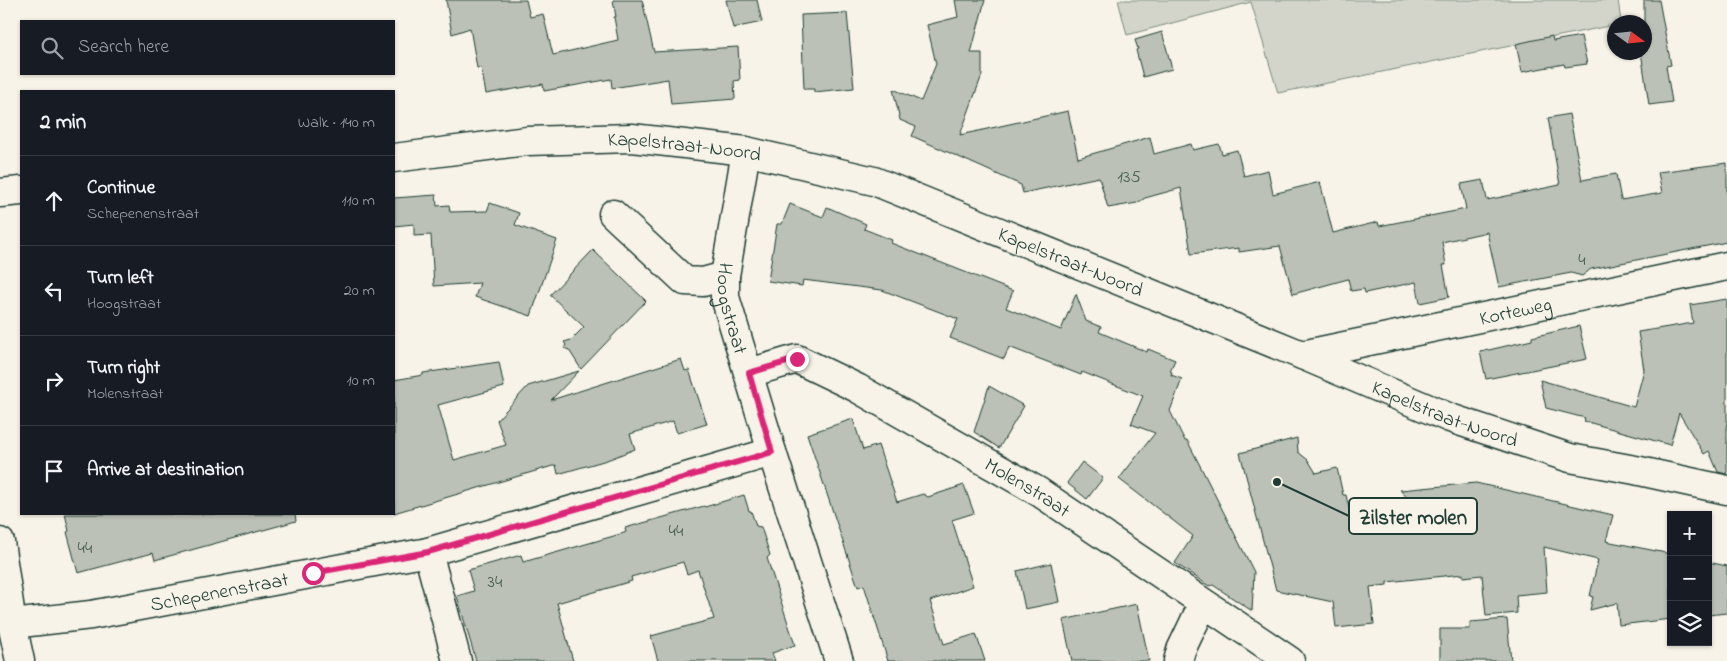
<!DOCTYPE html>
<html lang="en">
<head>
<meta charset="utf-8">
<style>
  body { margin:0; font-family:"Indie Flower",sans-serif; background:#242831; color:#f1f3f6 }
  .controls { position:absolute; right:15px; bottom:15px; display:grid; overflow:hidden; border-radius:0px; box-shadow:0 1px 4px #0004 }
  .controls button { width:45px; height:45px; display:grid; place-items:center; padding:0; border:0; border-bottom:1px solid #363941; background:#171b24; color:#f1f3f6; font:25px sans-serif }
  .compass { position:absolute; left:1607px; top:15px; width:45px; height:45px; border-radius:50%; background:#171b24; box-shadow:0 1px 4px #0004; rotate:105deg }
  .stop { position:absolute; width:15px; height:15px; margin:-11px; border:4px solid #db2777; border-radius:50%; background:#fff }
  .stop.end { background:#db2777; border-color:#fff; box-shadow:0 1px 5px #0008 }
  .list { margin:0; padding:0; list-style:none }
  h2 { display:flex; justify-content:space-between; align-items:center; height:65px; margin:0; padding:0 20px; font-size:21px }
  h2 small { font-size:16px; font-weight:400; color:#9ea1a6 }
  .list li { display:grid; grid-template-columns:32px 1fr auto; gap:15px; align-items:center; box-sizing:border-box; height:90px; padding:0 20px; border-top:1px solid #363941 }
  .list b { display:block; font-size:19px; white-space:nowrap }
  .list p { margin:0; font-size:16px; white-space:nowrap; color:#9ea1a6 }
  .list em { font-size:16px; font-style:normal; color:#9ea1a6 }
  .icon { flex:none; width:28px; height:28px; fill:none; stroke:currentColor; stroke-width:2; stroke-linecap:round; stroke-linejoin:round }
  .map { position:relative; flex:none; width:1727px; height:661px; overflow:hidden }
  .search { position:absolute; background:#171b24; box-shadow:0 1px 4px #0004; left:20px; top:20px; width:375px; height:55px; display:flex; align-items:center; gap:12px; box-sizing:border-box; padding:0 18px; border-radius:0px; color:#9ea1a6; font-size:19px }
  .panel { position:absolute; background:#171b24; box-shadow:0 1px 4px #0004; left:20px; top:90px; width:375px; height:425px; border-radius:0px }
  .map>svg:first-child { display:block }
  .green { fill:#d3d5ca; stroke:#79897f }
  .building { fill:#bbc1b6; stroke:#1f3d34 }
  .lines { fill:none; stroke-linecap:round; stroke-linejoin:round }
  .minor-casing { stroke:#1f3d34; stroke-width:31 }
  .minor { stroke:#f7f3e8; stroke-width:28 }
  .route { stroke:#db2777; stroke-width:6 }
  .labels { text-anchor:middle; stroke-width:4; stroke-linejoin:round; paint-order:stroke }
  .number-label { font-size:18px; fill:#465e54 }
  .street-label { font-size:20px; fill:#1f3d34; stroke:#f7f3e8 }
  .leader { fill:none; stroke:#1f3d34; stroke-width:2 }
  .callout-dot { fill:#1f3d34; stroke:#f7f3e8; stroke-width:2 }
  .callout { fill:#f7f3e8; stroke:#1f3d34; stroke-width:2 }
  .callout-label { font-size:21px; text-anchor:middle; font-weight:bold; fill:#1f3d34 }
</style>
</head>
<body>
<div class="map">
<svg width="1727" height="661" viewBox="0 0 1727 661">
  <rect width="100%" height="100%" fill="#f7f3e8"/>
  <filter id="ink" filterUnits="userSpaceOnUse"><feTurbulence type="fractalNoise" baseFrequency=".02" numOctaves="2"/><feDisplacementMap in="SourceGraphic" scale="10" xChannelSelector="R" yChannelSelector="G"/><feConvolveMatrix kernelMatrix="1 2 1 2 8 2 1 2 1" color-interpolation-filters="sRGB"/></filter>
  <g filter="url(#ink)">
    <!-- green -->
    <path class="green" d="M 1118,0 L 1618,0 L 1621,22 L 1614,22 L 1614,25 L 1278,93 L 1251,2 L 1127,35 Z"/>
    <!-- building -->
    <path class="building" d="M 446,0 L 526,0 L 530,17 L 543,14 L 553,55 L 618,40 L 614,17 L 616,17 L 613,0 L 642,0 L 654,52 L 738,47 L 740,80 L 734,81 L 735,99 L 671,104 L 668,79 L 612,88 L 611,79 L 544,91 L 543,84 L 486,94 L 481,67 L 477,68 L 470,28 L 452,34 Z
      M 726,0 L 757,0 L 762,22 L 733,28 Z
      M 955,0 L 985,0 L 971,53 L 982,53 L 982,75 L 960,135 L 1068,111 L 1078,158 L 1150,137 L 1154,154 L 1191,144 L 1193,150 L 1219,144 L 1222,154 L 1237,150 L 1244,176 L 1268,170 L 1273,194 L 1320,182 L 1333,233 L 1378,222 L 1379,226 L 1466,209 L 1461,184 L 1483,180 L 1487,200 L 1560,185 L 1548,118 L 1569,114 L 1582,180 L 1616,174 L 1621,200 L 1662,193 L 1658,172 L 1727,163 L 1727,242 L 1591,269 L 1582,276 L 1571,273 L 1499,287 L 1487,232 L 1442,242 L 1446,265 L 1443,265 L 1449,297 L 1420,303 L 1416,282 L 1365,293 L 1364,289 L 1351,291 L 1348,279 L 1293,294 L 1280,246 L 1239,252 L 1239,248 L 1191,254 L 1181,188 L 1145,198 L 1137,203 L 1108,208 L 1099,177 L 1023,193 L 1021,185 L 912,136 L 916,127 L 900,120 L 893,89 L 921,101 L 936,64 L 927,25 L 958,17 Z
      M 1644,0 L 1659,0 L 1671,65 L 1666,66 L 1672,102 L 1649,105 L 1641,52 L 1644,52 Z
      M 847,13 L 854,88 L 814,92 L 814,89 L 804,89 L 801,15 Z
      M 1162,32 L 1172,69 L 1143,77 L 1136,50 L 1138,49 L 1135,40 Z
      M 1552,36 L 1553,41 L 1581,36 L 1587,64 L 1565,67 L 1564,64 L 1522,72 L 1516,44 Z
      M 436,195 L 437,206 L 449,205 L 450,212 L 487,211 L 490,203 L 519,213 L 515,225 L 557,240 L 531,316 L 475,297 L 480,283 L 434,286 L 431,235 L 414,236 L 414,224 L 394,226 L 394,198 Z
      M 790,204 L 823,217 L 827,207 L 866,224 L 864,229 L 892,240 L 891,243 L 1013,291 L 1006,308 L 1061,330 L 1076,294 L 1086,321 L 1101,327 L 1099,332 L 1147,352 L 1148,349 L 1175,360 L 1170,371 L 1172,372 L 1171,375 L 1182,379 L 1170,411 L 1185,441 L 1187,440 L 1254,572 L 1252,611 L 1213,585 L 1209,586 L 1175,563 L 1193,536 L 1119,479 L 1155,433 L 1131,424 L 1143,396 L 1082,372 L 1081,375 L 1009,347 L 1004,359 L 950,338 L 958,319 L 882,290 L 803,280 L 802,286 L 768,281 L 777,224 L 782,224 Z
      M 593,250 L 646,301 L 581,369 L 569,350 L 564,348 L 566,345 L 564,342 L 571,340 L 584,327 L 550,295 Z
      M 1727,299 L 1727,474 L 1718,472 L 1709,451 L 1704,454 L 1679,413 L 1670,445 L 1584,421 L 1585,418 L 1546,408 L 1540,380 L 1634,407 L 1644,370 L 1638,332 L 1693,323 L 1690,305 Z
      M 1579,326 L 1587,359 L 1486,379 L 1480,352 L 1532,340 L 1532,337 Z
      M 681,359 L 685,371 L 689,370 L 707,424 L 677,433 L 673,421 L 630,434 L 635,449 L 607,460 L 558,474 L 556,465 L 394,513 L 394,380 L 423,375 L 423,373 L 499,362 L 504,387 L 438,405 L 454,460 L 506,445 L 497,420 L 528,386 L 579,371 L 551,400 Z
      M 989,386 L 1024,406 L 999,448 L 974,432 Z
      M 853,419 L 863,450 L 878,445 L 897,502 L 923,494 L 928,497 L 964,485 L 974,513 L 952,520 L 973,586 L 930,601 L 944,644 L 976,634 L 985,661 L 888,661 L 864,585 L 858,587 L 807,434 Z
      M 1297,438 L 1298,452 L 1308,460 L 1316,473 L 1337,468 L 1343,495 L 1346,495 L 1350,513 L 1415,506 L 1400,490 L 1476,483 L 1613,515 L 1606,541 L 1671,554 L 1671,619 L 1619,625 L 1617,603 L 1590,610 L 1593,597 L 1590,596 L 1598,560 L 1544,547 L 1547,592 L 1516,595 L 1517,613 L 1486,616 L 1482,575 L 1463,577 L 1463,574 L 1387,582 L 1387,585 L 1370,587 L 1374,624 L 1336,628 L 1333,602 L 1276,590 L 1240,453 Z
      M 1082,462 L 1103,478 L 1087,499 L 1067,483 Z
      M 744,495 L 749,511 L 751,511 L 756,526 L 761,527 L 770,555 L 767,558 L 795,645 L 772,653 L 775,661 L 658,661 L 651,636 L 714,619 L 698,570 L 687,574 L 683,562 L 631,577 L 632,581 L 557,603 L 573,661 L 476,661 L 457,596 L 474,591 L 468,570 L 521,555 L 523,562 L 527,561 L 624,533 L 626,532 L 625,528 L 704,506 L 705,507 Z
      M 65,514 L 295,514 L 296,521 L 155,560 L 153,553 L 78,573 L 67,532 L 69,531 Z
      M 1708,562 L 1727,566 L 1727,613 L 1708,615 Z
      M 1051,563 L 1059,602 L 1025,609 L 1017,571 Z
      M 1137,604 L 1149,661 L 1072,661 L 1063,620 Z
      M 1507,619 L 1511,661 L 1440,661 L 1440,629 L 1470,629 L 1470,622 Z"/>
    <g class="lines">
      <!-- minor casing -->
      <g class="minor-casing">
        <g id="minor">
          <path id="s1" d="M 746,151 L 725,276 L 725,297 L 772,452 L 839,661"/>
          <path id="s2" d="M 394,158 L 527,141 L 632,138 L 746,151 L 874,181 L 1302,355 L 1450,418 L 1570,458 L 1635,470 L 1727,490"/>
          <path d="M 0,193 L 21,191"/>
          <path d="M 613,214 L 685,281 L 703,282 L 725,276"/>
          <path id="s3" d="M 1302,355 L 1727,266"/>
          <path id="s4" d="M 749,373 L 797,359 L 857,388 L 1039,492 L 1290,661"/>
          <path d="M 0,542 L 12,624 L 20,661"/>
          <path d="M 428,552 L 457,661"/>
          <path id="s5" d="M 12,624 L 91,615 L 428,552 L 772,452"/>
          <path d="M 1178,661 L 1181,650 L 1203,604"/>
        </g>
      </g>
      <!-- minor -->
      <use href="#minor" class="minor"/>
    </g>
  </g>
  <g class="lines" filter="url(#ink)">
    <!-- route -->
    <path class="route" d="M 313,573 L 428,552 L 772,452 L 749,373 L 797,359"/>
  </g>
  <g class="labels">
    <!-- number labels -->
    <g class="number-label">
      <text x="1129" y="182">135</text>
      <text x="1582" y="265">4</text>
      <text x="676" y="536">44</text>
      <text x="85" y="553">44</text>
      <text x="495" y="587">34</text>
    </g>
    <!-- street labels -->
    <g class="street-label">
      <text dy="7" stroke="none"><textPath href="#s2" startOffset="292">Kapelstraat-Noord</textPath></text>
      <text dy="7" stroke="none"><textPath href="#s2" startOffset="698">Kapelstraat-Noord</textPath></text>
      <text dy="7" stroke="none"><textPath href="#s1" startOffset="160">Hoogstraat</textPath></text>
      <text dy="7" stroke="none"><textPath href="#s3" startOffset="218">Korteweg</textPath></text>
      <text dy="7" stroke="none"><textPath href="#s2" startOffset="1102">Kapelstraat-Noord</textPath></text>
      <text dy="7" stroke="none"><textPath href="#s4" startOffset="314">Molenstraat</textPath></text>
      <text dy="7" stroke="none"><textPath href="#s5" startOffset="210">Schepenenstraat</textPath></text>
    </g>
  </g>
  <!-- callouts -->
  <path class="leader" d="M1277 482L1349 516"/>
  <circle class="callout-dot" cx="1277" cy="482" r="5"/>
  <rect class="callout" x="1349" y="498" width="128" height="36" rx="5"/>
  <g class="callout-label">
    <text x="1413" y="524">Zilster molen</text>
  </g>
</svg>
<div class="controls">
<button>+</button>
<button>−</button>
<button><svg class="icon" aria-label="layers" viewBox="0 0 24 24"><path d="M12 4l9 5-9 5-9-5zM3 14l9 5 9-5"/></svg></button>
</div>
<svg class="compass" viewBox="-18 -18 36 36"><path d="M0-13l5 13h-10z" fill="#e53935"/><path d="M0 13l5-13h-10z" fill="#9ea1a6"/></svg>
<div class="stop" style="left:313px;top:573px"></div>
<div class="stop end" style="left:797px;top:359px"></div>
<div class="search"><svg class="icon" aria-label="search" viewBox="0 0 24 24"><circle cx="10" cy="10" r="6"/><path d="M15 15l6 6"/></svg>Search here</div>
<section class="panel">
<h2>2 min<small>Walk · 140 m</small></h2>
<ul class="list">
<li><svg class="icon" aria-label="ahead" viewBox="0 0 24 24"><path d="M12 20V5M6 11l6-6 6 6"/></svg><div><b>Continue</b><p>Schepenenstraat</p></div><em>110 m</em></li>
<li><svg class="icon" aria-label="left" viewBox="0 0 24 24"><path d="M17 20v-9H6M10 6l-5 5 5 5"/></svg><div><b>Turn left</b><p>Hoogstraat</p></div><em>20 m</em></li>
<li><svg class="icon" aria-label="right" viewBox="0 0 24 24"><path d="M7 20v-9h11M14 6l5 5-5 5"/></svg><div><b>Turn right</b><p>Molenstraat</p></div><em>10 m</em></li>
<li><svg class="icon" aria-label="arrive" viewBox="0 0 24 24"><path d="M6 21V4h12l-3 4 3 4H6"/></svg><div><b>Arrive at destination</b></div></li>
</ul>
</section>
</div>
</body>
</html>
